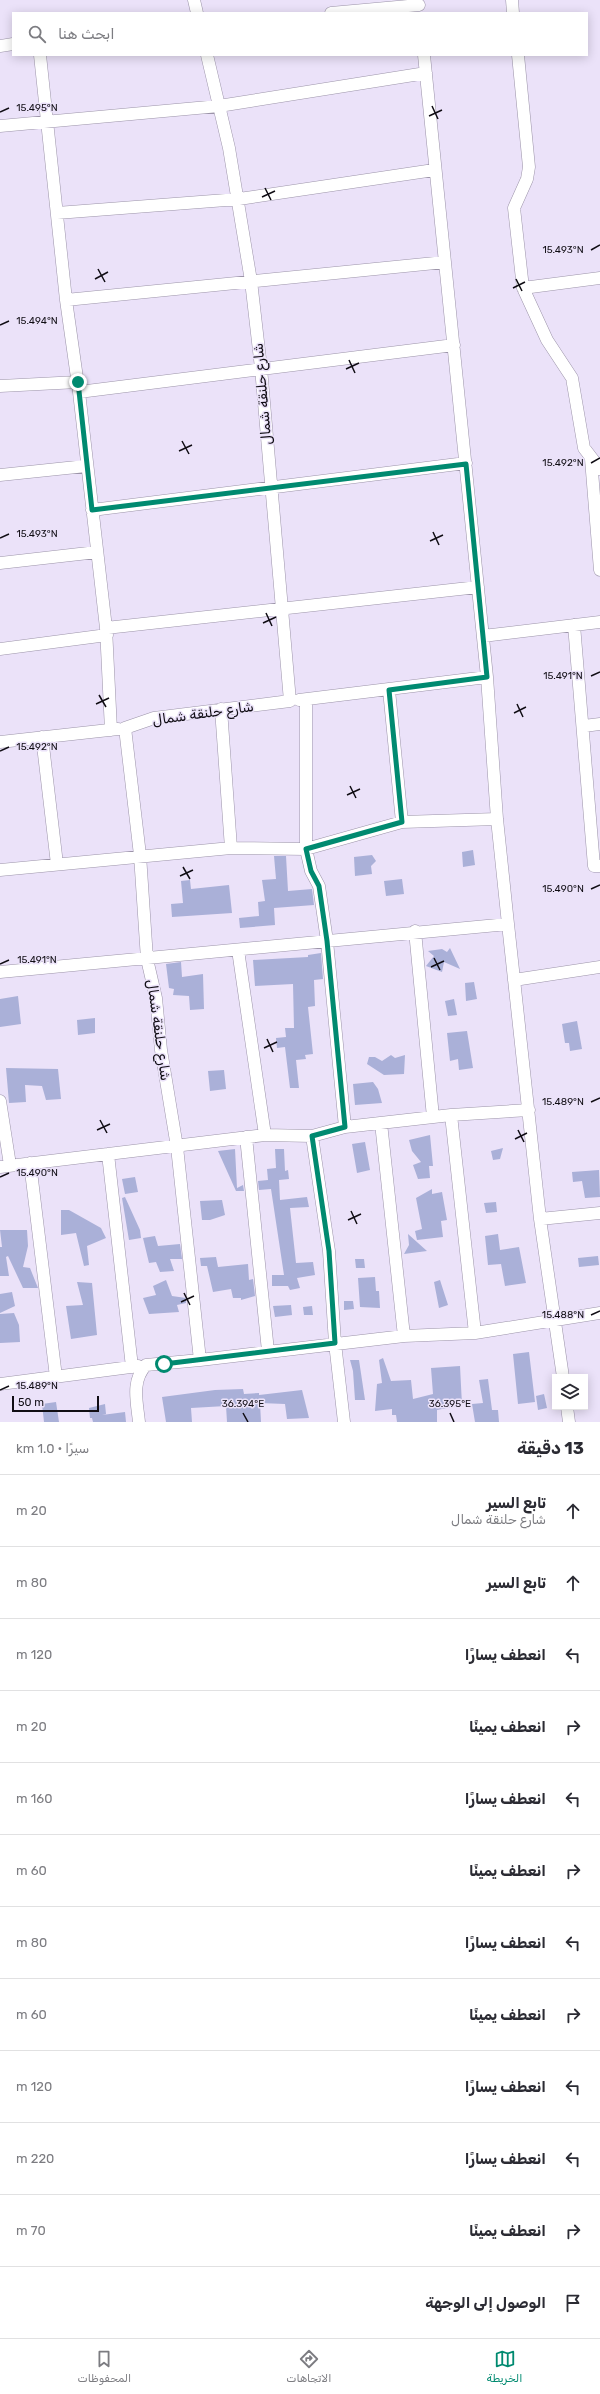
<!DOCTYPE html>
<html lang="ar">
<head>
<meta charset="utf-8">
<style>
  body { margin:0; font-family:Rubik,"Noto Naskh Arabic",sans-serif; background:#f7f7f7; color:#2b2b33; direction:rtl }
  .controls { position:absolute; right:12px; bottom:12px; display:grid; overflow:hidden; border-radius:0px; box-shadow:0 2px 10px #0003 }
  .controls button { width:36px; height:36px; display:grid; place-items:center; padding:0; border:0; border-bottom:1px solid #e1e1e2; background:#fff; color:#2b2b33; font:20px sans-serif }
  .scale { position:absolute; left:12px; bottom:10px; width:87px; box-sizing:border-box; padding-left:4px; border:2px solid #100d14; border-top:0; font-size:11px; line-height:14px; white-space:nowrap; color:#100d14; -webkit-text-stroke:3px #ebe2f9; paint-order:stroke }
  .stop { position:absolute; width:12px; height:12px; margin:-9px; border:3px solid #008a70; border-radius:50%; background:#fff }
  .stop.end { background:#008a70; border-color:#fff; box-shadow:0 1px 4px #0008 }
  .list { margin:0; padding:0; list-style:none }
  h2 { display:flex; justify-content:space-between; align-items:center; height:52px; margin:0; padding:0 16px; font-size:17px }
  h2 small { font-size:13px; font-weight:400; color:#7c7c81 }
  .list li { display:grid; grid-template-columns:26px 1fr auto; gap:12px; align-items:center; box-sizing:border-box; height:72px; padding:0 16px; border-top:1px solid #e1e1e2 }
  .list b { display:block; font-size:15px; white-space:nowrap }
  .list p { margin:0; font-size:13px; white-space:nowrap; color:#7c7c81 }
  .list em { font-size:13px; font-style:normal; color:#7c7c81 }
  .icon { flex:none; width:22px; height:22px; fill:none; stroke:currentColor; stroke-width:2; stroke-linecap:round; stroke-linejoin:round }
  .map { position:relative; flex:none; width:600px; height:1422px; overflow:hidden; direction:ltr }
  .search { position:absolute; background:#fff; box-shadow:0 2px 10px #0003; left:12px; right:12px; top:12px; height:44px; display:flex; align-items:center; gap:10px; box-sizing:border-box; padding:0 14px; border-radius:0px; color:#7c7c81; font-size:15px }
  .sheet { height:916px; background:#fff }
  nav { display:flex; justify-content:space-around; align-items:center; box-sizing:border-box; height:56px; border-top:1px solid #e1e1e2; background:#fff; font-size:11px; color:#7c7c81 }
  nav a { display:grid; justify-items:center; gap:2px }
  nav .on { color:#008a70 }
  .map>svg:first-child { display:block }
  .building { fill:#aab0d8 }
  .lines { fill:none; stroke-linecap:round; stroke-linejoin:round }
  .minor-casing { stroke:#9c94a9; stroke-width:13 }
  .minor { stroke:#fff; stroke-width:12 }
  .route { stroke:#008a70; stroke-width:5 }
  .ticks { fill:none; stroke:#100d14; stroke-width:1.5 }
  .labels { text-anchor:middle; stroke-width:3; stroke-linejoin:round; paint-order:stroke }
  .street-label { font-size:14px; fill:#100d14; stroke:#ebe2f9 }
  .ticks-label { font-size:10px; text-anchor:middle; fill:#100d14; stroke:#ebe2f9; stroke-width:3; stroke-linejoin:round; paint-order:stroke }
</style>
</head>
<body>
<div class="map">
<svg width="600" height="1422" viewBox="0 0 600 1422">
  <rect width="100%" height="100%" fill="#ebe2f9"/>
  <!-- building -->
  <path class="building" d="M 473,850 L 475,865 L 463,867 L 462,852 Z
    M 372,855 L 376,861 L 371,866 L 372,874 L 355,876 L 354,857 Z
    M 274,856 L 286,856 L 288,891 L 312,889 L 314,905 L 274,908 L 275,925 L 240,928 L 239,918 L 259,916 L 258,902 L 265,901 L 262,880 L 276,879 Z
    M 402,879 L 404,894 L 386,896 L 384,881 Z
    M 190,880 L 191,889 L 229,885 L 232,913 L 172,917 L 171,904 L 183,903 L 181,881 Z
    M 450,948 L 460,969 L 444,962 L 442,972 L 426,966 L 434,956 L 428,951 L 442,949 L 447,952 Z
    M 321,953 L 323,979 L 314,980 L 315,1006 L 308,1007 L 313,1054 L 305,1055 L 306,1059 L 296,1060 L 299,1088 L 290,1088 L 285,1047 L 277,1048 L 276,1038 L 286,1037 L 285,1028 L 294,1028 L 293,984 L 255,986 L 253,960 L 308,957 L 308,955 Z
    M 181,962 L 182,977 L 203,974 L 204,1009 L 190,1010 L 189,996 L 173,995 L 174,989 L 169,988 L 166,964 Z
    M 474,982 L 477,999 L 466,1001 L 465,983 Z
    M 18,996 L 21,1024 L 0,1027 L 0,999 Z
    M 454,999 L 457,1015 L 448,1016 L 445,1001 Z
    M 95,1018 L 95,1033 L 78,1035 L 77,1020 Z
    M 577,1021 L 582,1049 L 570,1051 L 569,1043 L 565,1043 L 562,1024 Z
    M 467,1031 L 473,1068 L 459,1070 L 458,1059 L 450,1061 L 447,1033 Z
    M 391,1055 L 395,1058 L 405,1055 L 404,1074 L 384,1075 L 367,1064 L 369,1057 L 375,1057 L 382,1061 Z
    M 6,1068 L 58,1069 L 61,1099 L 46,1100 L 42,1086 L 25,1085 L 26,1102 L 9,1103 Z
    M 224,1070 L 226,1089 L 210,1091 L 208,1071 Z
    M 373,1082 L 378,1089 L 382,1103 L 355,1105 L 353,1084 Z
    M 430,1135 L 433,1166 L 429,1166 L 430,1178 L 418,1179 L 413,1165 L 421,1162 L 412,1151 L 409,1140 Z
    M 365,1142 L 370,1170 L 357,1173 L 352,1144 Z
    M 503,1148 L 500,1159 L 493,1160 L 491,1151 Z
    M 235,1149 L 237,1188 L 243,1185 L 244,1191 L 236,1191 L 218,1151 Z
    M 275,1149 L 284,1149 L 285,1171 L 288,1170 L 289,1179 L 279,1180 L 280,1200 L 307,1197 L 309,1207 L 290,1208 L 296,1263 L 313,1262 L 315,1275 L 297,1278 L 300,1288 L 290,1290 L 288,1286 L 272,1286 L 272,1275 L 284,1275 L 271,1189 L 259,1190 L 258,1181 L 268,1180 L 267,1169 L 276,1168 Z
    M 599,1170 L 600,1197 L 585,1198 L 582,1181 L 573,1182 L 572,1172 Z
    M 135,1177 L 138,1192 L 125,1194 L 122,1179 Z
    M 432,1189 L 432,1194 L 442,1192 L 447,1220 L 441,1221 L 443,1237 L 417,1240 L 415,1231 L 422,1229 L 416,1198 Z
    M 125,1197 L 140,1230 L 141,1238 L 129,1240 L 122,1198 Z
    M 222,1200 L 225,1215 L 210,1220 L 202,1220 L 200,1201 Z
    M 496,1202 L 497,1212 L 486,1213 L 484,1203 Z
    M 61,1210 L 69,1210 L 101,1228 L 106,1238 L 87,1246 L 89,1265 L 84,1266 L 76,1233 L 61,1235 Z
    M 0,1230 L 27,1230 L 28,1246 L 23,1267 L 30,1268 L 38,1288 L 23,1288 L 8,1256 L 6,1257 L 9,1276 L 0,1276 L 0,1247 L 2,1247 Z
    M 408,1234 L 427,1251 L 404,1254 L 409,1245 Z
    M 498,1234 L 500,1250 L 519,1247 L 526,1283 L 505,1286 L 501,1264 L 488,1265 L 485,1236 Z
    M 155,1236 L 158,1246 L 180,1244 L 182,1259 L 170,1259 L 174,1271 L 160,1272 L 156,1262 L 149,1263 L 143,1238 Z
    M 598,1256 L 599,1265 L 579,1267 L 578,1258 Z
    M 216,1257 L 218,1267 L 248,1264 L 249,1280 L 253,1279 L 255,1296 L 241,1300 L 241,1298 L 233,1298 L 231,1289 L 213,1292 L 207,1266 L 201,1266 L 200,1258 Z
    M 355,1259 L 364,1259 L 365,1268 L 356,1268 Z
    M 375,1277 L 376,1291 L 379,1291 L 380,1308 L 360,1307 L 358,1278 Z
    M 166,1280 L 172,1296 L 186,1298 L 186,1303 L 177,1305 L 179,1312 L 149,1314 L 143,1298 L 156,1295 L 153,1286 Z
    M 440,1280 L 448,1305 L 439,1308 L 434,1282 Z
    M 77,1282 L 92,1283 L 97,1335 L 71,1339 L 66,1306 L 83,1305 Z
    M 12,1292 L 15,1306 L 0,1313 L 0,1294 Z
    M 344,1301 L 353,1301 L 354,1309 L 344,1310 Z
    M 291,1305 L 292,1315 L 275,1317 L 273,1306 Z
    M 312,1306 L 313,1315 L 304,1315 L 303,1307 Z
    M 14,1313 L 19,1325 L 20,1342 L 0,1343 L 0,1314 Z
    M 529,1352 L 535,1402 L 518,1404 L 513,1354 Z
    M 383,1358 L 391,1381 L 411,1380 L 413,1399 L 433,1394 L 431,1368 L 460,1366 L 462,1405 L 437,1410 L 437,1422 L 397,1422 L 396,1415 L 392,1415 L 392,1409 L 375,1411 L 377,1384 L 382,1383 L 379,1360 Z
    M 350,1360 L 359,1360 L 365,1400 L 355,1400 L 353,1371 Z
    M 488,1379 L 492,1410 L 498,1410 L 499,1422 L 475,1422 L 472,1404 L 483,1403 L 479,1380 Z
    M 243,1389 L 244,1394 L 259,1393 L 259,1395 L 302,1390 L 309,1418 L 287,1419 L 285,1404 L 260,1403 L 261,1422 L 227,1422 L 226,1406 L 191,1408 L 192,1422 L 166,1422 L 162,1397 L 215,1390 Z
    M 544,1394 L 547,1408 L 538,1410 L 536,1396 Z
    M 56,1402 L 59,1422 L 44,1422 L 42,1404 Z
    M 105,1404 L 106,1414 L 102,1415 L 125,1412 L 126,1422 L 93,1422 L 92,1418 L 90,1418 L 89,1408 Z"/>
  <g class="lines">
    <!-- minor casing -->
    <g class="minor-casing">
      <path id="minor" d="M 194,0 L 197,13
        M 512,0 L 513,13
        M 331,13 L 419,5
        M 0,46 L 13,44
        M 40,55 L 66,300 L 79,392 L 106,628 L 111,730
        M 424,55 L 487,677 L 497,819 L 508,924 L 540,1219 L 563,1377
        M 518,55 L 529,167 L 527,179 L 514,208 L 523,288 L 547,340 L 572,378 L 584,448 L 600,469
        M 0,126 L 219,106 L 426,73
        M 57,213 L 239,199 L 434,170
        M 523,288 L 600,278
        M 66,300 L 445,262
        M 0,386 L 78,382
        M 79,392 L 454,345
        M 591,459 L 600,570
        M 0,475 L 86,466
        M 92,510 L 466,463
        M 0,563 L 97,552
        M 574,625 L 594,866 L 600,866
        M 106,628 L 478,587
        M 483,636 L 600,622
        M 0,649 L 107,635
        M 389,690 L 402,822
        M 299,700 L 487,677
        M 306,700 L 306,849 L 311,871 L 319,886 L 327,941 L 345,1127
        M 221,709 L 231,848
        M 584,726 L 600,724
        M 42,737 L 57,864
        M 0,742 L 118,729
        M 0,870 L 231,848 L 306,849 L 402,822 L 497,819
        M 415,931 L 433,1117
        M 238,950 L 265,1135
        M 0,972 L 508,924
        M 514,980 L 600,967
        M 0,1101 L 10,1165
        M 451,1115 L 475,1333
        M 381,1123 L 404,1336
        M 312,1136 L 329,1251 L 335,1343 L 344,1422
        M 246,1137 L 268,1351
        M 108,1154 L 132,1367
        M 30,1163 L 56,1377
        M 0,1167 L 265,1135 L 312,1136 L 345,1127 L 451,1115 L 529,1110
        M 540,1219 L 600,1213
        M 200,1360 L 404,1336 L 475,1333 L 600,1313
        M 0,1384 L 138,1366
        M 567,1407 L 569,1422
        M 139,1422 C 137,1402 131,1381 146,1365 L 200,1360 L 177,1147 L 161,1050 L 156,998 L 147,959 L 140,855 L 125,728 L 154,718 L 290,701 L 261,368 L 251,281 L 229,148 L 207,55"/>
    </g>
    <!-- minor -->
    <use href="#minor" class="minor"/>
  </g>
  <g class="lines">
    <!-- route -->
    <path class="route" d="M 78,382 L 92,510 L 466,464 L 487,677 L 389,690 L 402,822 L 306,849 L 311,871 L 319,886 L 327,941 L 345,1127 L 312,1136 L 329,1251 L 335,1343 L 164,1364"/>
  </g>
  <!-- ticks -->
  <path class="ticks" d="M 432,106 L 438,119M 0,112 L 9,108M 429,116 L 442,110M 265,188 L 271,200M 262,197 L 275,191M 591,250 L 600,245M 98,269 L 105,282M 95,279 L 108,272M 516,279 L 522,291M 513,288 L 525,282M 0,325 L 9,321M 349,360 L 355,373M 346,369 L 359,363M 182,441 L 189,454M 179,451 L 192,445M 591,463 L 600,458M 433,532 L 439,545M 0,538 L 9,534M 430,541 L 443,535M 266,613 L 272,626M 263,623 L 276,617M 591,676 L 600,672M 99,695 L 106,707M 96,704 L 109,698M 517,704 L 523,717M 514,713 L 526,707M 0,751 L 9,747M 350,786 L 356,798M 347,795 L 360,789M 183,867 L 190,879M 180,876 L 193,870M 591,889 L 600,885M 434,958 L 440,970M 0,964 L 9,960M 431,967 L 444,961M 267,1039 L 273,1052M 264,1048 L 277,1042M 591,1102 L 600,1098M 100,1120 L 107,1133M 97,1130 L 110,1124M 518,1130 L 524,1142M 515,1139 L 527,1133M 0,1177 L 9,1173M 351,1211 L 357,1224M 348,1220 L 361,1214M 184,1293 L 190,1305M 181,1302 L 194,1296M 591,1315 L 600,1311M 0,1390 L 9,1386M 243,1413 L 248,1422M 450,1413 L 454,1422"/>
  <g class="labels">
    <!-- street labels -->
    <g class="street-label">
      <text transform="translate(262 394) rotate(-95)" y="5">شارع حلنقة شمال</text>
      <text transform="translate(203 713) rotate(-8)" y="5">شارع حلنقة شمال</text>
      <text transform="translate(159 1030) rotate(82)" y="5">شارع حلنقة شمال</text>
    </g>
  </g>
  <g class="ticks-label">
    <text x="37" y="111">15.495°N</text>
    <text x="563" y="253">15.493°N</text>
    <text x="37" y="324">15.494°N</text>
    <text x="563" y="466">15.492°N</text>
    <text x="37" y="537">15.493°N</text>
    <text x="563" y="679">15.491°N</text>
    <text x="37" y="750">15.492°N</text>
    <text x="563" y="892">15.490°N</text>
    <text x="37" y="963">15.491°N</text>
    <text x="563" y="1105">15.489°N</text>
    <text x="37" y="1176">15.490°N</text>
    <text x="563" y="1318">15.488°N</text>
    <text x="37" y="1389">15.489°N</text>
    <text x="243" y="1407">36.394°E</text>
    <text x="450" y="1407">36.395°E</text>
  </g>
</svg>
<div class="controls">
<button><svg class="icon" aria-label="layers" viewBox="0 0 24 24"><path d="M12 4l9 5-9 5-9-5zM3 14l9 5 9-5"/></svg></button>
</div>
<div class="scale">50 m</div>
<div class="stop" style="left:164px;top:1364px"></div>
<div class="stop end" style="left:78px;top:382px"></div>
<div class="search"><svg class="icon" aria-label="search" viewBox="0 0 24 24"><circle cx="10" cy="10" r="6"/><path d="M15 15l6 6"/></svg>ابحث هنا</div>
</div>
<section class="sheet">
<h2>13 دقيقة<small>سيرًا · 1.0 km</small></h2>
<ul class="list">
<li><svg class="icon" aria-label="ahead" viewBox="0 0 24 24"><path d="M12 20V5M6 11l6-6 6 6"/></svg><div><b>تابع السير</b><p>شارع حلنقة شمال</p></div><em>20 m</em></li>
<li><svg class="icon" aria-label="ahead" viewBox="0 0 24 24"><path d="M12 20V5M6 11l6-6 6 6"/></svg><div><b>تابع السير</b></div><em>80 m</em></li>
<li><svg class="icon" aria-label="left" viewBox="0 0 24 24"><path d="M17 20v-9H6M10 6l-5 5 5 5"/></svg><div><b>انعطف يسارًا</b></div><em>120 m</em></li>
<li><svg class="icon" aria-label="right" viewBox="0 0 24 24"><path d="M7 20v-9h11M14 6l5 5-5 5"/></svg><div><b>انعطف يمينًا</b></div><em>20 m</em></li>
<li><svg class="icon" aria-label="left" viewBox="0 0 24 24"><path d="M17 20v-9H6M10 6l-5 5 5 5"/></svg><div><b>انعطف يسارًا</b></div><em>160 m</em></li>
<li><svg class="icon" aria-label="right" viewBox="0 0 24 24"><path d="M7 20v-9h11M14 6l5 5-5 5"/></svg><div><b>انعطف يمينًا</b></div><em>60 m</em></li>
<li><svg class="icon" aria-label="left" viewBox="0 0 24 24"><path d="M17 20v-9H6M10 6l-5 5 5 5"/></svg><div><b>انعطف يسارًا</b></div><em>80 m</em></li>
<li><svg class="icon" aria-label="right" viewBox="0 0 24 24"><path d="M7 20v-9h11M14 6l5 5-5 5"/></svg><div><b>انعطف يمينًا</b></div><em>60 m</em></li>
<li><svg class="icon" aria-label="left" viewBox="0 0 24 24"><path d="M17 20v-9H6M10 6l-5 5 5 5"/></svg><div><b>انعطف يسارًا</b></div><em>120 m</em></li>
<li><svg class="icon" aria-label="left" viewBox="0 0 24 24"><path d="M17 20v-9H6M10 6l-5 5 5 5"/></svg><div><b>انعطف يسارًا</b></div><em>220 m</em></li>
<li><svg class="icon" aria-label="right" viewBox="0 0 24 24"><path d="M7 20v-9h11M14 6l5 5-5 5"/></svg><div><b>انعطف يمينًا</b></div><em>70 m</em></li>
<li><svg class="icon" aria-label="arrive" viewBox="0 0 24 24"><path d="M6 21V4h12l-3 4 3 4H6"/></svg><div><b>الوصول إلى الوجهة</b></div></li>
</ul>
</section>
<nav>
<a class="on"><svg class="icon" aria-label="map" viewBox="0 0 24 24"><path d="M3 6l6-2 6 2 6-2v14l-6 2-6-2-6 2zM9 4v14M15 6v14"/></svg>الخريطة</a>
<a><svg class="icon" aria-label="directions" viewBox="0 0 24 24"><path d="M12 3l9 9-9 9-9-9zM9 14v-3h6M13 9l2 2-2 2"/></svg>الاتجاهات</a>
<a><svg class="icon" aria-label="saved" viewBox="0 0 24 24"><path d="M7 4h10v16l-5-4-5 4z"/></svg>المحفوظات</a>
</nav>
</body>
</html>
